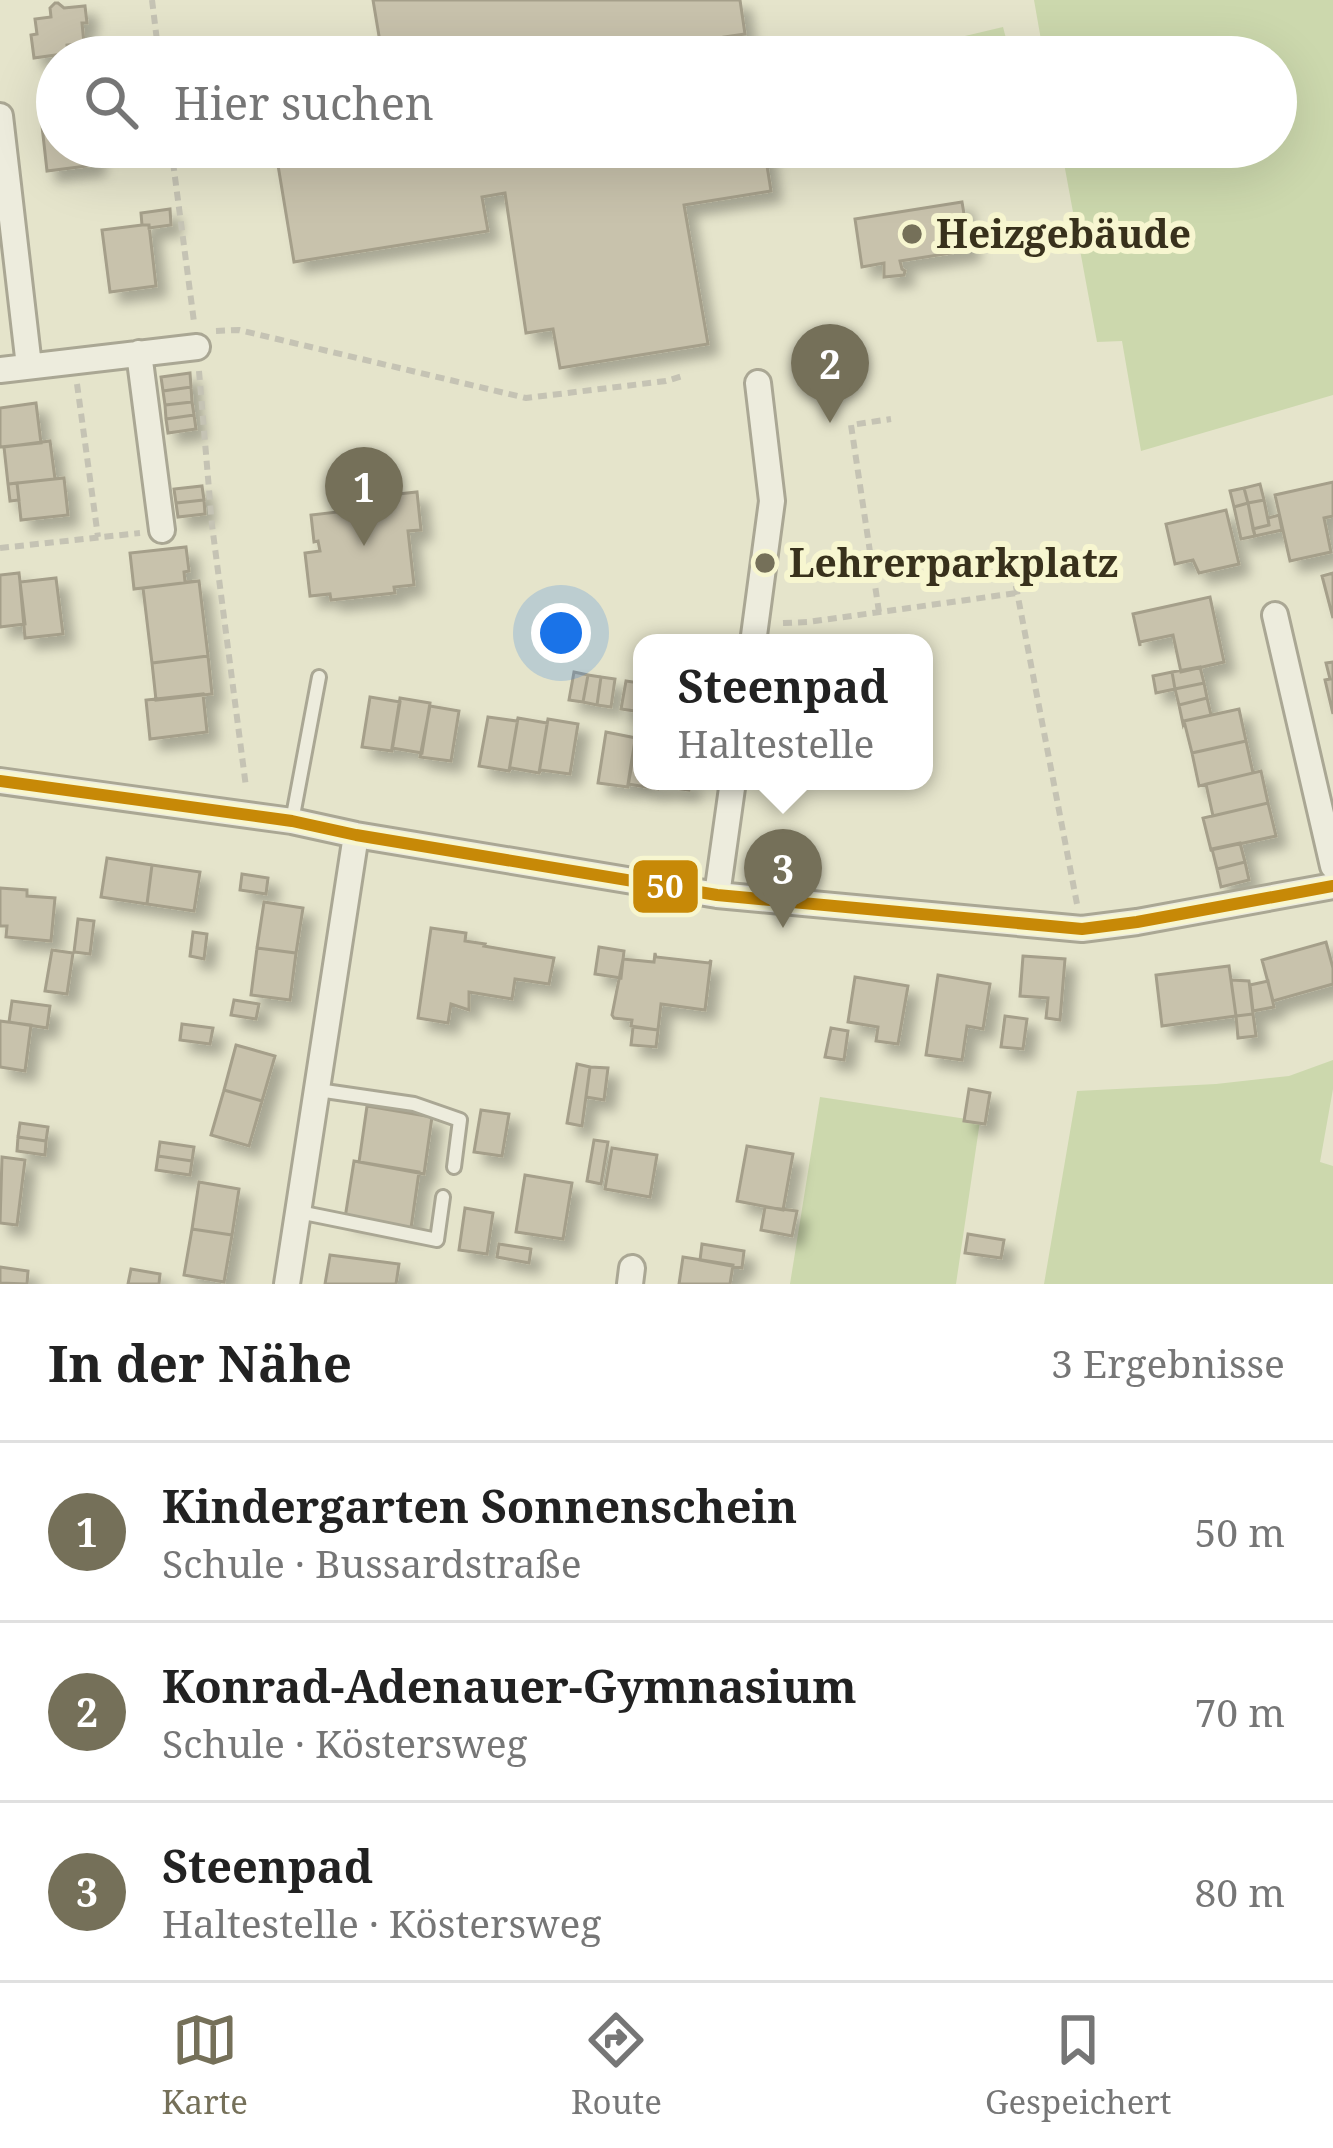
<!DOCTYPE html>
<html lang="de">
<head>
<meta charset="utf-8">
<style>
  body { margin:0; font-family:"Noto Serif",serif; background:#f6f6f6; color:#222 }
  .you { position:absolute; left:561px; top:633px; width:42px; height:42px; margin:-30px; border:9px solid #fff; border-radius:50%; background:#1a73e8; box-shadow:0 0 0 18px #1a73e833 }
  .badge { display:grid; place-items:center; width:78px; height:78px; border-radius:50%; background:#757059; color:#fff; font-size:39px; font-weight:700 }
  .pin { position:absolute; translate:-50% -99px; filter:drop-shadow(0 3px 6px #0008) }
  .pin::after { content:''; position:absolute; top:63px; width:42px; height:36px; background:inherit; clip-path:polygon(0 0,100% 0,50% 100%) }
  .popup { position:absolute; left:633px; top:634px; width:300px; height:156px; box-sizing:border-box; display:grid; place-content:center; border-radius:24px; background:#fff; filter:drop-shadow(0 3px 9px #0005); font-size:39px; white-space:nowrap; color:#767676 }
  .popup b { font-size:45px; color:#222 }
  .popup::after { content:''; position:absolute; left:50%; top:100%; margin-left:-24px; border:24px solid transparent; border-top-color:#fff }
  .list { margin:0; padding:0; list-style:none }
  h2 { display:flex; justify-content:space-between; align-items:center; height:156px; margin:0; padding:0 48px; font-size:51px }
  h2 small { font-size:39px; font-weight:400; color:#767676 }
  .list li { display:grid; grid-template-columns:78px 1fr auto; gap:36px; align-items:center; box-sizing:border-box; height:180px; padding:0 48px; border-top:3px solid #e0e0e0 }
  .list b { display:block; font-size:45px; white-space:nowrap }
  .list p { margin:0; font-size:39px; white-space:nowrap; color:#767676 }
  .list em { font-size:39px; font-style:normal; color:#767676 }
  .icon { flex:none; width:66px; height:66px; fill:none; stroke:currentColor; stroke-width:2; stroke-linecap:round; stroke-linejoin:round }
  .map { position:relative; flex:none; width:1333px; height:1284px; overflow:hidden }
  .search { position:absolute; background:#fff; box-shadow:0 12px 48px #0002; left:36px; right:36px; top:36px; height:132px; display:flex; align-items:center; gap:30px; box-sizing:border-box; padding:0 42px; border-radius:66px; color:#767676; font-size:45px }
  .sheet { height:696px; background:#fff }
  nav { display:flex; justify-content:space-around; align-items:center; box-sizing:border-box; height:168px; border-top:3px solid #e0e0e0; background:#fff; font-size:33px; color:#767676 }
  nav a { display:grid; justify-items:center; gap:6px }
  nav .on { color:#757059 }
  .map>svg:first-child { display:block }
  .green { fill:#ccd8ad }
  .building { fill:#c8c2ac; stroke:#a59f8a; stroke-width:3; filter:url(#shadow) }
  .lines { fill:none; stroke-linecap:round; stroke-linejoin:round }
  .service-casing { stroke:#aaa794; stroke-width:18 }
  .minor-casing { stroke:#aaa794; stroke-width:30 }
  .path { stroke:#c5c3b4; stroke-width:6; stroke-dasharray:9 6; stroke-linecap:butt }
  .service { stroke:#edecdd; stroke-width:12 }
  .minor { stroke:#edecdd; stroke-width:24 }
  .bus-1-casing { stroke:#f7f6d0; stroke-width:21 }
  .bus-1 { stroke:#c78907; stroke-width:12 }
  .poi-dot { fill:#757059; stroke:#f7f6d0; stroke-width:4.5 }
  .labels { text-anchor:middle; stroke-width:12; stroke-linejoin:round; paint-order:stroke }
  .poi-label { font-size:39px; font-weight:bold; fill:#38311c; stroke:#f7f6d0; text-anchor:start }
  .line-badge { stroke:#f7f6d0; stroke-width:4.5 }
  .badge-label { font-size:33px; text-anchor:middle; font-weight:bold; fill:#fff }
</style>
</head>
<body>
<div class="map">
<svg width="1333" height="1284" viewBox="0 0 1333 1284">
  <defs>
    <filter id="shadow"><feDropShadow dx="10" dy="10" stdDeviation="6" flood-color="#0004"/></filter>
  </defs>
  <rect width="100%" height="100%" fill="#e5e4cb"/>
  <!-- green -->
  <path class="green" d="M 1034,0 L 1333,0 L 1333,395 L 1141,451 L 1122,341 L 1097,342 L 1061,147 L 1276,147 L 1276,57 L 1044,57 Z
    M 1003,27 L 1011,57 L 910,57 L 938,48 L 948,40 Z
    M 965,147 L 1010,147 L 1011,155 L 969,164 Z
    M 1333,1060 L 1333,1089 L 1320,1162 L 1333,1166 L 1333,1284 L 1044,1284 L 1077,1091 L 1216,1084 L 1289,1076 Z
    M 820,1097 L 980,1121 L 956,1284 L 790,1284 Z"/>
  <!-- building -->
  <path class="building" d="M 373,0 L 740,0 L 745,34 L 724,37 L 727,57 L 417,57 L 416,48 L 393,51 L 391,40 L 380,42 Z
    M 55,3 L 58,3 L 64,8 L 85,6 L 87,23 L 82,23 L 84,43 L 67,45 L 68,57 L 57,57 L 57,59 L 56,55 L 34,58 L 31,35 L 37,34 L 35,19 L 51,17 L 50,8 Z
    M 57,116 L 57,147 L 93,147 L 95,165 L 47,171 L 41,117 Z
    M 275,147 L 764,147 L 771,191 L 684,205 L 708,344 L 560,368 L 553,329 L 526,333 L 505,193 L 482,197 L 488,231 L 294,262 Z
    M 962,202 L 970,250 L 900,261 L 902,269 L 905,271 L 904,275 L 884,277 L 884,263 L 862,267 L 855,219 Z
    M 170,209 L 171,225 L 149,228 L 149,225 L 142,225 L 141,213 Z
    M 142,225 L 149,225 L 156,286 L 110,292 L 102,230 Z
    M 190,373 L 191,387 L 163,391 L 161,377 Z
    M 191,387 L 192,402 L 165,405 L 163,391 Z
    M 192,402 L 194,415 L 166,419 L 165,405 Z
    M 36,403 L 41,443 L 0,447 L 0,408 Z
    M 194,415 L 196,429 L 168,433 L 166,419 Z
    M 50,441 L 55,479 L 8,484 L 4,447 Z
    M 64,478 L 68,515 L 21,520 L 17,483 Z
    M 1333,482 L 1333,516 L 1324,518 L 1331,552 L 1290,561 L 1275,495 Z
    M 17,483 L 19,500 L 10,501 L 8,484 Z
    M 1260,484 L 1264,500 L 1248,503 L 1244,488 Z
    M 202,486 L 204,500 L 176,503 L 174,489 Z
    M 1244,488 L 1248,503 L 1234,507 L 1230,491 Z
    M 417,492 L 421,530 L 408,531 L 414,585 L 394,587 L 395,593 L 331,600 L 330,594 L 310,596 L 305,553 L 320,551 L 318,541 L 314,542 L 311,515 L 381,507 L 379,496 Z
    M 204,500 L 205,514 L 178,517 L 176,503 Z
    M 1264,500 L 1269,525 L 1253,529 L 1248,503 Z
    M 1248,503 L 1255,536 L 1241,539 L 1234,507 Z
    M 1226,510 L 1239,564 L 1199,573 L 1193,560 L 1175,564 L 1166,524 Z
    M 1279,515 L 1282,530 L 1255,536 L 1253,529 L 1269,525 L 1268,518 Z
    M 186,547 L 189,571 L 184,572 L 185,582 L 199,581 L 134,589 L 130,553 Z
    M 19,573 L 25,624 L 0,627 L 0,575 Z
    M 1333,573 L 1333,618 L 1322,576 Z
    M 56,578 L 63,634 L 25,638 L 20,582 Z
    M 199,581 L 208,656 L 152,663 L 143,588 L 134,589 Z
    M 1210,597 L 1224,662 L 1181,672 L 1173,635 L 1140,642 L 1140,646 L 1133,614 Z
    M 208,656 L 212,694 L 156,700 L 152,663 Z
    M 1333,662 L 1333,714 L 1325,680 L 1330,679 L 1326,663 Z
    M 1200,667 L 1204,683 L 1175,689 L 1172,672 Z
    M 574,672 L 588,675 L 583,702 L 569,700 Z
    M 1172,672 L 1175,689 L 1156,693 L 1153,676 Z
    M 588,675 L 601,677 L 597,705 L 583,702 Z
    M 601,677 L 615,679 L 611,707 L 597,705 Z
    M 626,681 L 640,683 L 635,711 L 621,709 Z
    M 1204,683 L 1207,698 L 1179,705 L 1175,689 Z
    M 203,694 L 207,732 L 150,739 L 146,700 Z
    M 370,697 L 400,702 L 392,751 L 362,747 Z
    M 400,698 L 430,703 L 422,753 L 392,748 Z
    M 1207,698 L 1211,715 L 1184,721 L 1183,724 L 1179,705 Z
    M 430,706 L 459,711 L 451,761 L 420,757 Z
    M 1239,709 L 1246,741 L 1192,753 L 1184,721 Z
    M 488,717 L 517,721 L 518,718 L 509,771 L 479,766 Z
    M 518,718 L 547,723 L 548,719 L 539,773 L 511,768 L 509,771 Z
    M 548,719 L 578,724 L 570,774 L 541,770 L 539,773 Z
    M 606,732 L 636,738 L 628,787 L 598,783 Z
    M 636,734 L 642,735 L 642,781 L 659,781 L 658,789 L 628,784 Z
    M 1246,741 L 1253,773 L 1199,786 L 1192,753 Z
    M 1261,771 L 1268,803 L 1213,816 L 1206,784 Z
    M 659,781 L 690,781 L 689,790 L 659,786 Z
    M 1268,803 L 1276,836 L 1211,850 L 1203,818 Z
    M 1240,843 L 1245,862 L 1217,869 L 1212,849 Z
    M 107,858 L 152,865 L 147,904 L 101,897 Z
    M 1245,862 L 1249,880 L 1221,887 L 1217,869 Z
    M 152,865 L 200,872 L 194,911 L 147,904 Z
    M 242,874 L 268,878 L 266,894 L 240,890 Z
    M 0,888 L 27,890 L 27,896 L 55,898 L 51,941 L 6,937 L 7,926 L 0,926 Z
    M 264,902 L 303,908 L 296,953 L 257,948 Z
    M 78,919 L 94,921 L 90,954 L 74,952 Z
    M 431,928 L 466,933 L 465,941 L 485,944 L 484,946 L 554,958 L 549,984 L 515,979 L 512,999 L 469,992 L 469,1010 L 451,1004 L 448,1023 L 418,1018 Z
    M 193,932 L 207,934 L 204,959 L 190,956 Z
    M 1326,942 L 1333,968 L 1333,984 L 1273,1001 L 1262,960 Z
    M 599,947 L 624,951 L 621,978 L 595,974 Z
    M 257,948 L 296,953 L 290,1000 L 251,995 Z
    M 52,950 L 73,953 L 67,994 L 45,991 Z
    M 655,953 L 656,957 L 709,963 L 711,960 L 705,1010 L 661,1004 L 658,1030 L 631,1026 L 632,1020 L 614,1018 L 612,1015 L 623,959 L 654,962 Z
    M 1023,956 L 1065,959 L 1060,1020 L 1046,1018 L 1048,998 L 1020,996 Z
    M 1229,966 L 1236,1016 L 1162,1026 L 1156,975 Z
    M 938,975 L 990,984 L 983,1029 L 967,1026 L 962,1060 L 926,1055 Z
    M 855,977 L 908,986 L 898,1044 L 876,1041 L 878,1027 L 848,1022 Z
    M 1231,980 L 1249,981 L 1253,1014 L 1236,1016 Z
    M 1268,981 L 1274,1007 L 1253,1011 L 1250,985 Z
    M 234,1000 L 259,1004 L 256,1019 L 231,1015 Z
    M 12,1001 L 50,1006 L 47,1028 L 9,1022 Z
    M 1253,1014 L 1256,1036 L 1238,1038 L 1236,1016 Z
    M 1005,1016 L 1027,1019 L 1023,1049 L 1001,1047 Z
    M 0,1021 L 31,1025 L 25,1071 L 0,1067 Z
    M 182,1024 L 213,1028 L 210,1044 L 180,1040 Z
    M 633,1027 L 658,1030 L 656,1047 L 631,1045 Z
    M 831,1028 L 848,1031 L 844,1060 L 825,1057 Z
    M 236,1045 L 275,1056 L 262,1101 L 224,1090 Z
    M 577,1064 L 590,1067 L 582,1126 L 567,1123 Z
    M 590,1067 L 608,1068 L 604,1100 L 586,1097 Z
    M 969,1089 L 990,1093 L 985,1124 L 964,1121 Z
    M 224,1090 L 262,1101 L 249,1146 L 211,1135 Z
    M 367,1106 L 432,1117 L 424,1174 L 359,1162 Z
    M 481,1110 L 509,1114 L 502,1156 L 474,1152 Z
    M 20,1123 L 48,1127 L 46,1141 L 18,1137 Z
    M 18,1137 L 46,1141 L 45,1155 L 17,1151 Z
    M 594,1140 L 608,1142 L 601,1184 L 587,1181 Z
    M 160,1142 L 194,1147 L 192,1161 L 158,1156 Z
    M 747,1146 L 793,1154 L 783,1210 L 737,1201 Z
    M 612,1148 L 657,1155 L 650,1197 L 605,1189 Z
    M 158,1156 L 192,1161 L 190,1175 L 156,1170 Z
    M 2,1157 L 25,1160 L 17,1225 L 0,1223 Z
    M 354,1161 L 419,1172 L 411,1228 L 345,1218 Z
    M 525,1175 L 572,1183 L 563,1239 L 516,1232 Z
    M 199,1182 L 239,1189 L 232,1235 L 192,1229 Z
    M 765,1207 L 797,1211 L 792,1236 L 761,1230 Z
    M 465,1208 L 493,1213 L 487,1254 L 459,1250 Z
    M 192,1229 L 232,1235 L 224,1282 L 184,1275 Z
    M 968,1234 L 1004,1240 L 1001,1258 L 965,1253 Z
    M 499,1244 L 531,1249 L 529,1263 L 497,1257 Z
    M 702,1244 L 744,1251 L 742,1268 L 700,1260 Z
    M 330,1255 L 399,1264 L 396,1284 L 325,1284 Z
    M 683,1257 L 733,1265 L 730,1284 L 679,1284 Z
    M 0,1267 L 28,1271 L 27,1284 L 0,1283 Z
    M 131,1269 L 160,1274 L 159,1284 L 128,1284 Z"/>
  <g class="lines">
    <!-- service casing -->
    <g class="service-casing">
      <path id="service" d="M 292,821 L 319,677
        M 318,1090 L 414,1104 L 460,1120 L 454,1167
        M 299,1212 L 437,1240 L 443,1197"/>
    </g>
    <!-- minor casing -->
    <g class="minor-casing">
      <path id="minor" d="M 0,116 L 29,366
        M 139,353 L 162,530
        M 0,370 L 197,347
        M 1275,615 L 1333,866
        M 753,643 L 772,501 L 758,383
        M 0,781 L 292,821 L 356,835 L 717,895 L 1082,929 L 1137,922 L 1333,886
        M 717,895 L 733,781
        M 287,1284 L 356,835
        M 630,1284 L 632,1268"/>
    </g>
    <!-- path -->
    <path class="path" d="M 152,0 L 159,57
      M 171,147 L 194,322
      M 216,331 L 239,330 L 526,398 L 666,381 L 686,375
      M 199,371 L 212,525 L 246,787
      M 77,384 L 98,537
      M 0,548 L 140,533
      M 1013,571 L 1077,904
      M 879,612 L 851,425 L 891,419
      M 783,623 L 808,622 L 1017,593"/>
    <!-- service -->
    <use href="#service" class="service"/>
    <!-- minor -->
    <use href="#minor" class="minor"/>
    <!-- bus-1 casing -->
    <g class="bus-1-casing">
      <path id="bus-1" d="M 0,781 L 292,821 L 356,835 L 717,895 L 1082,929 L 1137,922 L 1333,886"/>
    </g>
    <!-- bus-1 -->
    <use href="#bus-1" class="bus-1"/>
  </g>
  <!-- markers -->
  <g class="poi-dot">
    <circle cx="912" cy="234" r="12"/>
    <circle cx="765" cy="563" r="12"/>
  </g>
  <g class="labels">
    <!-- poi labels -->
    <g class="poi-label">
      <text x="936" y="248">Heizgebäude</text>
      <text x="789" y="577">Lehrerparkplatz</text>
    </g>
  </g>
  <rect class="line-badge" x="631" y="858" width="69" height="57" rx="12" fill="#c78907"/>
  <g class="badge-label">
    <text x="665" y="898">50</text>
  </g>
</svg>
<div class="you"></div>
<div class="pin badge" style="left:364px;top:546px">1</div>
<div class="pin badge" style="left:830px;top:423px">2</div>
<div class="pin badge" style="left:783px;top:928px">3</div>
<div class="popup"><b>Steenpad</b>Haltestelle</div>
<div class="search"><svg class="icon" aria-label="search" viewBox="0 0 24 24"><circle cx="10" cy="10" r="6"/><path d="M15 15l6 6"/></svg>Hier suchen</div>
</div>
<section class="sheet">
<h2>In der Nähe<small>3 Ergebnisse</small></h2>
<ul class="list">
<li><span class="badge">1</span><div><b>Kindergarten Sonnenschein</b><p>Schule · Bussardstraße</p></div><em>50 m</em></li>
<li><span class="badge">2</span><div><b>Konrad-Adenauer-Gymnasium</b><p>Schule · Köstersweg</p></div><em>70 m</em></li>
<li><span class="badge">3</span><div><b>Steenpad</b><p>Haltestelle · Köstersweg</p></div><em>80 m</em></li>
</ul>
</section>
<nav>
<a class="on"><svg class="icon" aria-label="map" viewBox="0 0 24 24"><path d="M3 6l6-2 6 2 6-2v14l-6 2-6-2-6 2zM9 4v14M15 6v14"/></svg>Karte</a>
<a><svg class="icon" aria-label="directions" viewBox="0 0 24 24"><path d="M12 3l9 9-9 9-9-9zM9 14v-3h6M13 9l2 2-2 2"/></svg>Route</a>
<a><svg class="icon" aria-label="saved" viewBox="0 0 24 24"><path d="M7 4h10v16l-5-4-5 4z"/></svg>Gespeichert</a>
</nav>
</body>
</html>
